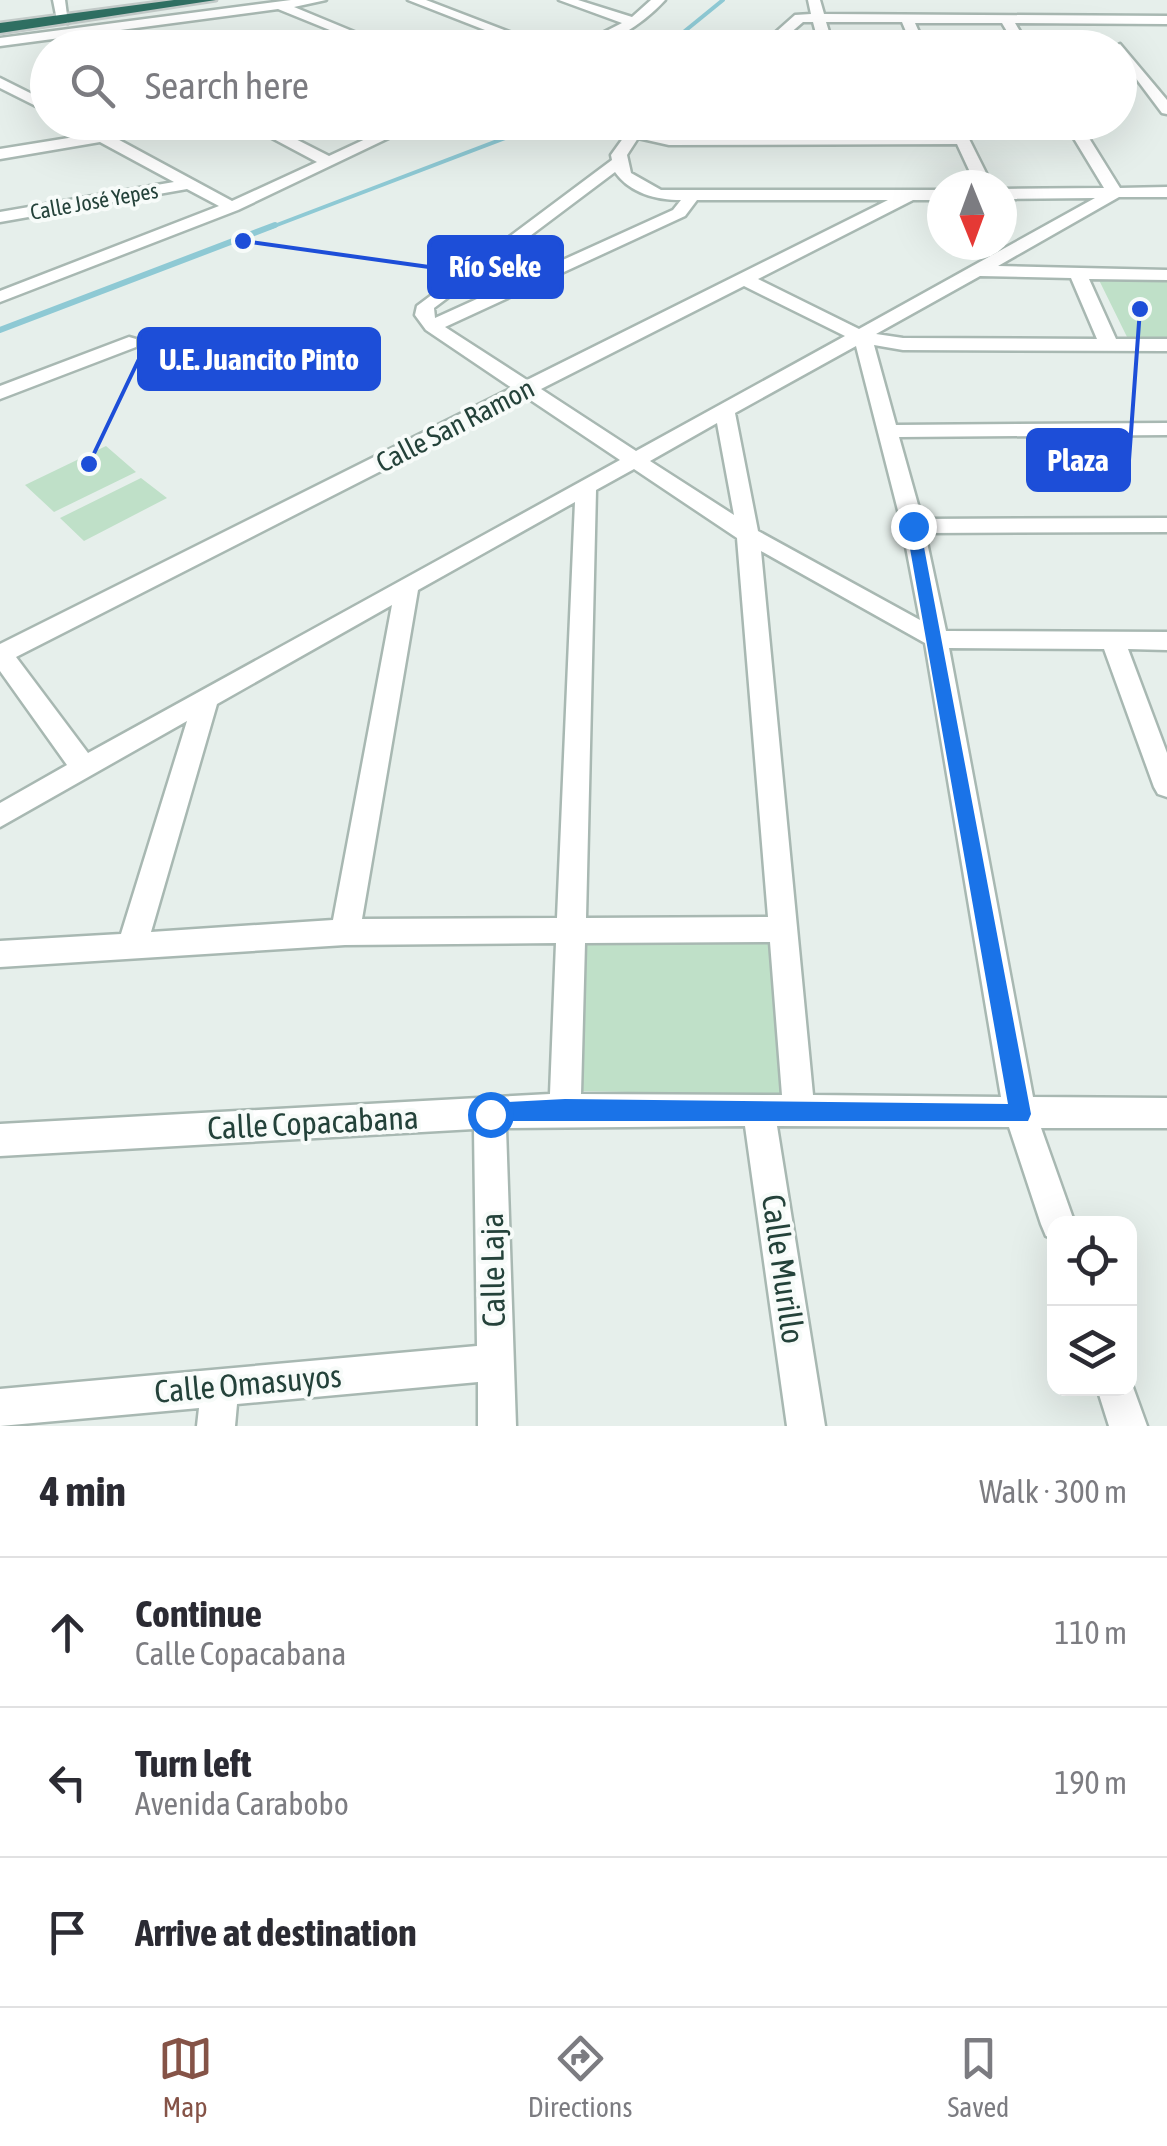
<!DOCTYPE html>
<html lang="en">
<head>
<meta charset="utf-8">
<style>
  body { margin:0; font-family:"Asap Condensed",sans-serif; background:#f2f2f3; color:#2b2b33 }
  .controls { position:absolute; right:30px; bottom:30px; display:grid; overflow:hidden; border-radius:20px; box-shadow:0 10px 40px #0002 }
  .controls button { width:90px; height:90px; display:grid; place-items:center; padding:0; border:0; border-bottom:2px solid #e1e1e2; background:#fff; color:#2b2b33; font:50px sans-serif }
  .compass { position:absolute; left:927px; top:170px; width:90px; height:90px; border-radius:50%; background:#fff; box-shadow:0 10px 40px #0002; rotate:179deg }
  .stop { position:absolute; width:30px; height:30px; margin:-22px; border:8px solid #1a73e8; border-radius:50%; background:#fff }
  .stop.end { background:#1a73e8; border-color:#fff; box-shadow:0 2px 10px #0008 }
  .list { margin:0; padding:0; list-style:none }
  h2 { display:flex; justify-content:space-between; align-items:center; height:130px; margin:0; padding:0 40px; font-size:42px }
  h2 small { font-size:32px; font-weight:400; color:#7c7c81 }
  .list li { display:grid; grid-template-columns:65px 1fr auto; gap:30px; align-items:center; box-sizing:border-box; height:150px; padding:0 40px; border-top:2px solid #e1e1e2 }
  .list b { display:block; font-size:38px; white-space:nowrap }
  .list p { margin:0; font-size:32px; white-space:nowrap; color:#7c7c81 }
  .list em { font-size:32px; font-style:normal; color:#7c7c81 }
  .icon { flex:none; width:55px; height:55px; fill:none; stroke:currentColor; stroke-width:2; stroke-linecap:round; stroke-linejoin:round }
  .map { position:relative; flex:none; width:1167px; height:1426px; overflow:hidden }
  .search { position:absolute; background:#fff; box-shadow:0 10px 40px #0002; left:30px; right:30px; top:30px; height:110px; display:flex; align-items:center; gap:25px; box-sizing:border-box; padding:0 35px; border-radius:55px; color:#7c7c81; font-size:38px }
  .sheet { height:580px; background:#fff }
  nav { display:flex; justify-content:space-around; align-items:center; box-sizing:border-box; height:140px; border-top:2px solid #e1e1e2; background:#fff; font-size:28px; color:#7c7c81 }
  nav a { display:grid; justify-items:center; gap:5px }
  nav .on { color:#855347 }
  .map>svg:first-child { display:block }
  .green { fill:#bfe0c8 }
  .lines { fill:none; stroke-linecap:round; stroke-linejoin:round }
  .stream-far1 { stroke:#8ec9d4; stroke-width:4 }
  .stream { stroke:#8ec9d4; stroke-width:6 }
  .street-casing { stroke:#a8b8b2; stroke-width:5 }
  .highway-casing { stroke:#c2cac8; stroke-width:5 }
  .street { fill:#fff; fill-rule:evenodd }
  .highway { fill:#2f6f62; fill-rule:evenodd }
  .route { fill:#1a73e8 }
  .labels { text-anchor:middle; stroke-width:8; stroke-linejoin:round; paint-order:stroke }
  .far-street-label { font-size:22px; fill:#24423a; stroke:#f7fbf9 }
  .street-label { font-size:28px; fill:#24423a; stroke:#f7fbf9 }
  .near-street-label { font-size:32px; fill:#24423a; stroke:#f7fbf9 }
  .leader { fill:none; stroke:#1d4ed8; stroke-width:4 }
  .callout-dot { fill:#1d4ed8; stroke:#f7fbf9; stroke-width:4 }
  .callout { fill:#1d4ed8; stroke:#1d4ed8; stroke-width:4 }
  .callout-label { font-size:30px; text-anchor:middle; font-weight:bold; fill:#fff }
</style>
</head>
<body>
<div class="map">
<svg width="1167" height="1426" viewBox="0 0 1167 1426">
  <rect width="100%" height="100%" fill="#e6efeb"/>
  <!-- green -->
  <path class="green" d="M 1098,278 L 1167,279 L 1167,340 L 1128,339 Z
    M 106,446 L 136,472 L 54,512 L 25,485 Z
    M 141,478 L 167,498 L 84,541 L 60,518 Z
    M 581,937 L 768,940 L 782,1095 L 578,1091 Z"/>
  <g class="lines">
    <!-- stream-far1 -->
    <path class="stream-far1" d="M 664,48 L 723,0
      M 269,228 L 547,122"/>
    <!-- stream -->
    <path class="stream" d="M 0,330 L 275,225"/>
    <!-- street casing -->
    <g class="street-casing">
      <path id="street" d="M 53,0 L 65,0 L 68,23 L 57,20 Z
        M 291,0 L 326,0 L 294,7 L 393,48 L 313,48 L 352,39 L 278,9 L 0,46 L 0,38 Z
        M 408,0 L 426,0 L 551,48 L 531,48 Z
        M 559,0 L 578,0 L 632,17 L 651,0 L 665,0 C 642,25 607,48 573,48 L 622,23 Z
        M 808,0 L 820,0 L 824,14 L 1167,16 L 1167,24 L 1015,23 L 1030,48 L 1017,48 L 1002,23 L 915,23 L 926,48 L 913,48 L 902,22 L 826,22 L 834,48 L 820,48 L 813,22 L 803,22 L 773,48 L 758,48 L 795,15 L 811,14 Z
        M 1120,44 L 1167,100 L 1167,114 L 1162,113 L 1120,57 L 1120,48 L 1114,48 Z
        M 0,78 L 48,102 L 48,112 L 0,88 Z
        M 67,122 L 86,122 L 232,201 L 317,162 L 242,122 L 262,122 L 329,156 L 402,122 L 422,122 L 238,210 L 0,302 L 0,291 L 219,206 L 187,189 L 0,222 L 0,212 L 174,182 L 100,142 L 0,159 L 0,149 L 87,135 Z
        M 642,122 L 661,122 L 648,131 L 669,135 L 953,135 L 951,123 L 961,123 L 992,185 L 976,185 L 957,144 L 669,145 L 638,138 L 627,155 L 631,173 L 661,190 L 942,190 L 942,200 L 913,200 L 758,279 L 859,329 L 1095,198 L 1002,199 L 1002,189 L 1104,188 L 1064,122 L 1079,122 L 1120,188 L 1167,187 L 1167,197 L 1119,197 L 998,266 L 1167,270 L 1167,280 L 1089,279 L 1116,339 L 1167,339 L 1167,351 L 903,350 L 874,345 L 896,425 L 1167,423 L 1167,435 L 899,437 L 922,519 L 1167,518 L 1167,532 L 925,533 L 946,631 L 1167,632 L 1167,650 L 1128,649 L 1167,753 L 1167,797 L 1158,794 L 1154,787 L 1104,649 L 949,648 L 1033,1097 L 1167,1098 L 1167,1128 L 1041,1128 L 1075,1224 L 1054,1224 L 1054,1239 L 1046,1236 L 1041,1224 L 1009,1127 L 777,1126 L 825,1426 L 787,1426 L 745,1126 L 506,1128 L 516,1426 L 478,1426 L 478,1382 L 237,1404 L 235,1426 L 197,1426 L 199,1408 L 0,1426 L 0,1389 L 477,1346 L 474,1129 L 0,1156 L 0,1124 L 550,1094 L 556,943 L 345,945 L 0,967 L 0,941 L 121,934 L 187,721 L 0,827 L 0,803 L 67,765 L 0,671 L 0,644 L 512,388 L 426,330 L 415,315 L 417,306 L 612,160 L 611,155 L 629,130 ZM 615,172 C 630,193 656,200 681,200 L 673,210 L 435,318 L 434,308 ZM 697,200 L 888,200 L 527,380 L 445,327 L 685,216 ZM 980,276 L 1071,278 L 1097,339 L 903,338 L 876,334 ZM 744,286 L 845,336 L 636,451 L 541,389 ZM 856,346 L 902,526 L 920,620 L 758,531 L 735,413 ZM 526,397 L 620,460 L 88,753 L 16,657 ZM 717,423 L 734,515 L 650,461 ZM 634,469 L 737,538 L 768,917 L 586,918 L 596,490 ZM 575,502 L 557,918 L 362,919 L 418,590 ZM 761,551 L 925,643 L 1001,1097 L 813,1095 ZM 392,605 L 333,920 L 151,932 L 217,704 ZM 770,942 L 782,1095 L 581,1094 L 585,943 Z
        M 129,337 L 136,339 L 136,347 L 0,399 L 0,386 Z
        M 1130,1379 L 1147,1426 L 1109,1426 L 1097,1388 L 1130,1388 Z"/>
    </g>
    <!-- highway casing -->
    <g class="highway-casing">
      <path id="highway" d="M 174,0 L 216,0 L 0,33 L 0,23 Z"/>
    </g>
    <!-- street -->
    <use href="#street" class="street"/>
    <!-- highway -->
    <use href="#highway" class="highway"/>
  </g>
  <!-- route -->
  <path class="route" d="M 913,522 L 920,526 L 1031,1114 L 1028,1121 L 482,1121 L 482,1106 L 490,1103 L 565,1099 L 1008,1104 L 906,526 Z"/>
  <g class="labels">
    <!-- far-street labels -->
    <g class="far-street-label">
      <text transform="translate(94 201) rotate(-10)" y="8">Calle José Yepes</text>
    </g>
    <!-- street labels -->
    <g class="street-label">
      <text transform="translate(455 425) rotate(-27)" y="10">Calle San Ramon</text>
    </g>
    <!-- near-street labels -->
    <g class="near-street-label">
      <text transform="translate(313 1123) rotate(-3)" y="11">Calle Copacabana</text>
      <text transform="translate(783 1269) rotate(82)" y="11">Calle Murillo</text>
      <text transform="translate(493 1270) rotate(-91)" y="11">Calle Laja</text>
      <text transform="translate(248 1384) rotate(-5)" y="11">Calle Omasuyos</text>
    </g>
  </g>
  <!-- callouts -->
  <path class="leader" d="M243 241L429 267M89 464L139 359M1140 309L1129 460"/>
  <g class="callout-dot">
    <circle cx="243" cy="241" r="10"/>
    <circle cx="89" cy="464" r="10"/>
    <circle cx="1140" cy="309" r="10"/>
  </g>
  <g class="callout">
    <rect x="429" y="237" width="133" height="60" rx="10"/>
    <rect x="139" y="329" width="240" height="60" rx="10"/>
    <rect x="1028" y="430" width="101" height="60" rx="10"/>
  </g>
  <g class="callout-label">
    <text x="495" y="277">Río Seke</text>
    <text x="259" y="370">U.E. Juancito Pinto</text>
    <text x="1078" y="471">Plaza</text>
  </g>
</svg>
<div class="controls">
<button><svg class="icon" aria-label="locate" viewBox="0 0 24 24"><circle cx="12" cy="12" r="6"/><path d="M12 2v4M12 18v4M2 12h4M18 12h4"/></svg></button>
<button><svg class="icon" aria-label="layers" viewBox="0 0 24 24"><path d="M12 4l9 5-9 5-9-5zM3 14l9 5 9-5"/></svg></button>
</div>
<svg class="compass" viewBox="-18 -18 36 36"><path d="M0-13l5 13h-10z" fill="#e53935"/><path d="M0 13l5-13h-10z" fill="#7c7c81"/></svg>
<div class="stop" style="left:490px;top:1114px"></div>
<div class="stop end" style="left:913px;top:526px"></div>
<div class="search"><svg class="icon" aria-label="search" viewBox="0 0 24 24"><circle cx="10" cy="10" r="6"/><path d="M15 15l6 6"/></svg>Search here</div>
</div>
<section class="sheet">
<h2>4 min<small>Walk · 300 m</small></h2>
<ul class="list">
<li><svg class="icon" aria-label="ahead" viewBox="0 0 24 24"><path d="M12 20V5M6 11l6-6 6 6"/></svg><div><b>Continue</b><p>Calle Copacabana</p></div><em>110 m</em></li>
<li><svg class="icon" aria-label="left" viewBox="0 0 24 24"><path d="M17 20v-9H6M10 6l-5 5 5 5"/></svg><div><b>Turn left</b><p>Avenida Carabobo</p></div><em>190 m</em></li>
<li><svg class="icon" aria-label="arrive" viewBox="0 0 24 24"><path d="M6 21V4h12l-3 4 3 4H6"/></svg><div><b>Arrive at destination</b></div></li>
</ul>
</section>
<nav>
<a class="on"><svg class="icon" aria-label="map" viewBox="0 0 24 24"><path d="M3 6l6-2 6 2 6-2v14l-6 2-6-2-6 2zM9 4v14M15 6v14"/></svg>Map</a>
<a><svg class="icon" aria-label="directions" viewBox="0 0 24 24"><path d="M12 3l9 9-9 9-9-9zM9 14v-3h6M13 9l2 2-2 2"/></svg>Directions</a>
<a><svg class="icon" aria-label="saved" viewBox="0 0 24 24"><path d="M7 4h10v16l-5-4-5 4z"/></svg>Saved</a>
</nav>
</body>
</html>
